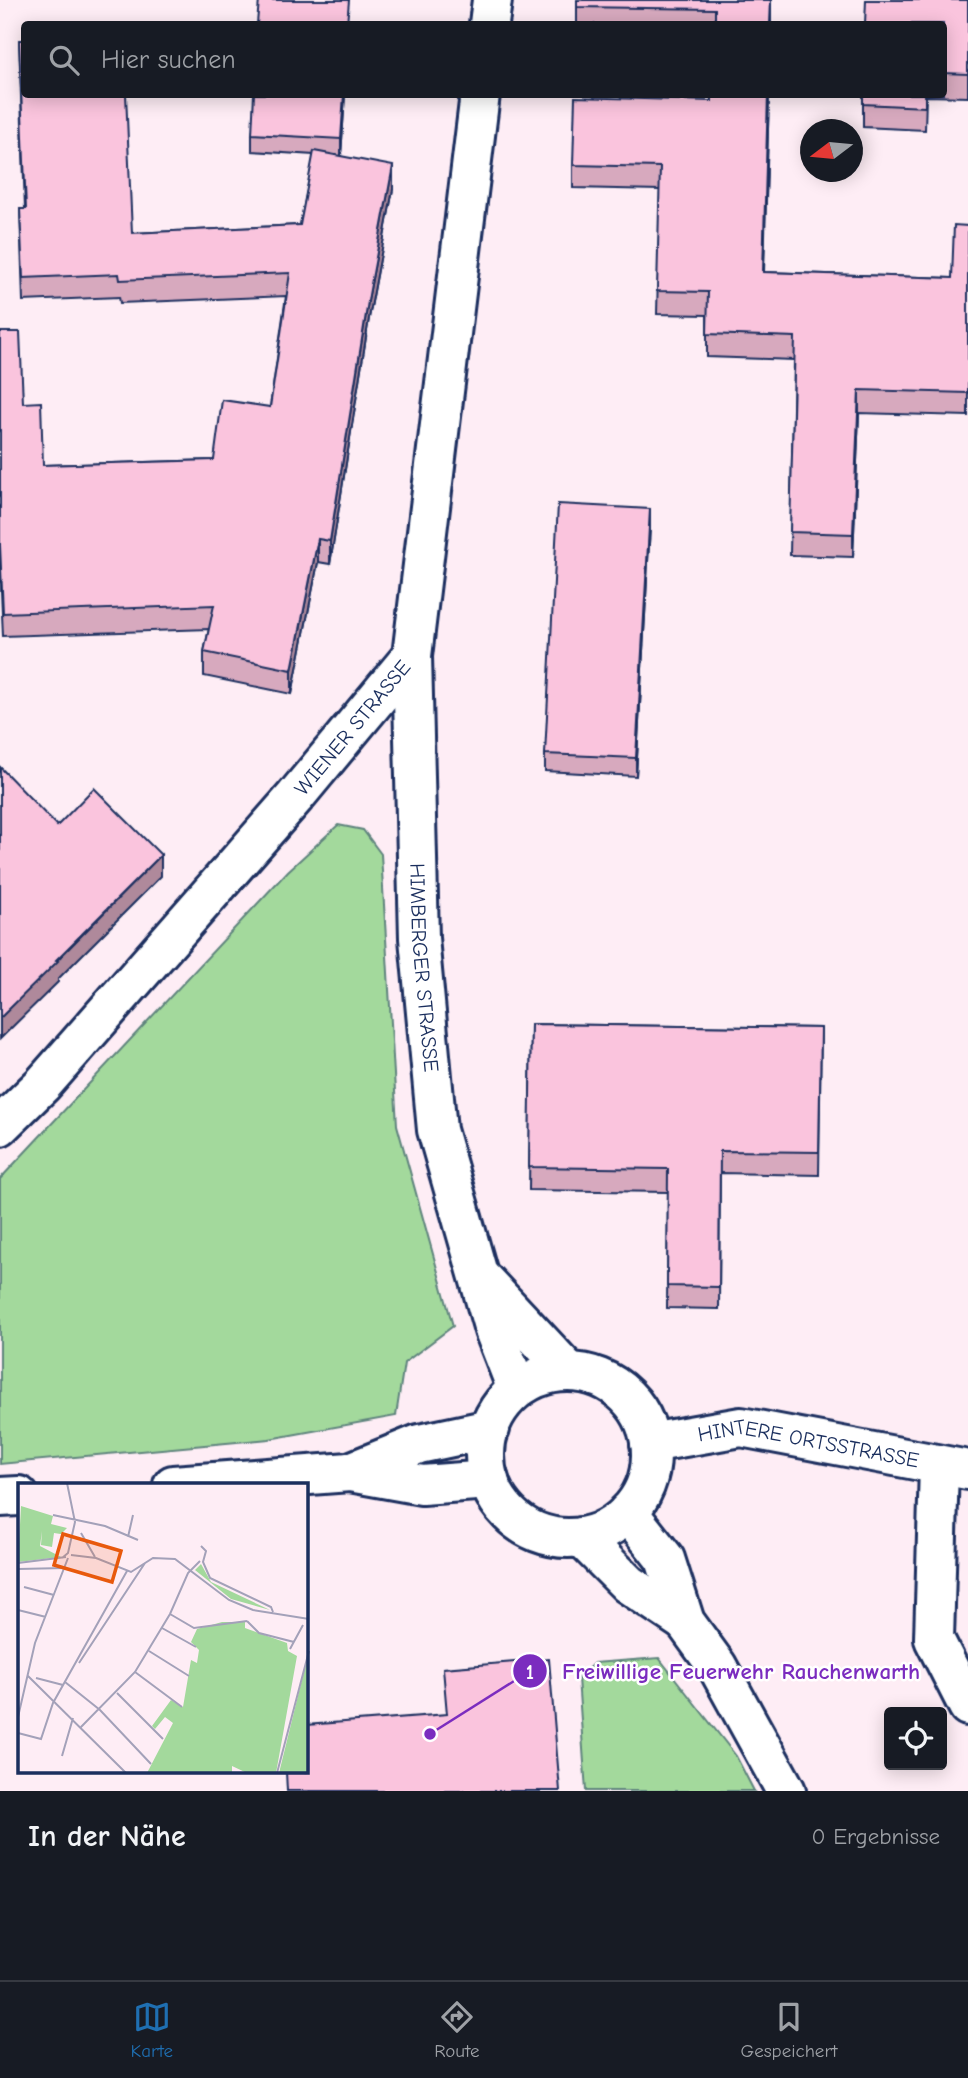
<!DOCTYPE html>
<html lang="de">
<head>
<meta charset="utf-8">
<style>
  body { margin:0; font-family:"Comic Neue",sans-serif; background:#242831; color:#f1f3f6 }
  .controls { position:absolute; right:21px; bottom:21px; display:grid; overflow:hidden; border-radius:7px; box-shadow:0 4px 18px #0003 }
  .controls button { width:63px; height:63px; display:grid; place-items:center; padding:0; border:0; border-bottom:2px solid #363941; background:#171b24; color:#f1f3f6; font:35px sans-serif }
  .compass { position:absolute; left:800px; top:119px; width:63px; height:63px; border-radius:50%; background:#171b24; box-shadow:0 4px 18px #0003; rotate:254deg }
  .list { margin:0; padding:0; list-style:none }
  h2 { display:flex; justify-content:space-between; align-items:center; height:91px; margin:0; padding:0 28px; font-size:30px }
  h2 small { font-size:23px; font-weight:400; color:#9ea1a6 }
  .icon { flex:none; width:38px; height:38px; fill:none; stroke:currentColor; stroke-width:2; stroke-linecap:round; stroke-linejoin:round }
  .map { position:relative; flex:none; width:968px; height:1791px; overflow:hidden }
  .search { position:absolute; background:#171b24; box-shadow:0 4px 18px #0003; left:21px; right:21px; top:21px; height:77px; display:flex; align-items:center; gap:18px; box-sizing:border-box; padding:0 24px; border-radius:7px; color:#9ea1a6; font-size:26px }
  .sheet { height:189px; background:#171b24 }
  nav { display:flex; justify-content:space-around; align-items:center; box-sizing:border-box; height:98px; border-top:2px solid #363941; background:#171b24; font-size:19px; color:#9ea1a6 }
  nav a { display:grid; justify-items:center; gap:4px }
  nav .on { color:#1f6fb2 }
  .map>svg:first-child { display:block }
  .green { fill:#a3d99c; stroke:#5f847d; stroke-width:2 }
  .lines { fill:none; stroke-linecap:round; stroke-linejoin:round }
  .minor-casing { stroke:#1b2f5e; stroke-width:44 }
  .secondary-casing { stroke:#1b2f5e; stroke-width:44 }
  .minor { stroke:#fff; stroke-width:38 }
  .secondary { stroke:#fff; stroke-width:38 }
  .wall { fill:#d7a9be; stroke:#1b2f5e; stroke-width:2 }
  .shaded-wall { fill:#af899b; stroke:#1b2f5e; stroke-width:2 }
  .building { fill:#fac4dd; stroke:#1b2f5e; stroke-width:2 }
  .labels { text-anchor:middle; stroke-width:5; stroke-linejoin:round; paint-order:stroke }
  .street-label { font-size:21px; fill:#1b2f5e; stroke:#fff }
  .inset-road { fill:none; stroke:#a3a1b9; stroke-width:2 }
  .view { fill:#e8590c; fill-opacity:0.15; stroke:#e8590c; stroke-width:3.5 }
  .inset-edge { fill:none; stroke:#1b2f5e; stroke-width:3.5 }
  .leader { fill:none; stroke:#7b2cbf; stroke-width:2.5 }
  .callout-dot { fill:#7b2cbf; stroke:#fff; stroke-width:2.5 }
  .mark-label { font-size:21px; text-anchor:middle; font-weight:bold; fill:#fff }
  .callout-label { font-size:23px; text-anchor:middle; font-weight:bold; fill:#7b2cbf; stroke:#fff; stroke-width:5; stroke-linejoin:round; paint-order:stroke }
</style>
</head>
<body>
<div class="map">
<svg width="968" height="1791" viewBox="0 0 968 1791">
  <rect width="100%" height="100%" fill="#feedf5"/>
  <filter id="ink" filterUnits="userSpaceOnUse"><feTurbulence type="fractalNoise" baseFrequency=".0143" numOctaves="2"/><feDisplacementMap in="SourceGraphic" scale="14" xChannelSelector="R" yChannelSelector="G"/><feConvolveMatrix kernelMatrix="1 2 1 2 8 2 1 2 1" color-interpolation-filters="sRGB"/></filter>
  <g filter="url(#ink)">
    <!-- green -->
    <path class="green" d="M 338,825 L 363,830 L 381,854 L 397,1125 L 453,1326 L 404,1363 L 396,1416 L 269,1439 L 0,1464 L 0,1179 L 288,871 Z
      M 659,1658 L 736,1756 L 754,1791 L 586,1791 L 578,1678 L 594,1663 Z"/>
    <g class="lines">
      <!-- minor casing -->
      <g class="minor-casing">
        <g id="minor">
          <path id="s1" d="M 0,1126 L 43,1084 L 295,797 L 412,656"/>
          <path id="s2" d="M 650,1443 L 741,1427 L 968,1470"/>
          <path d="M 939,1466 L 934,1639 L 968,1706"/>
        </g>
      </g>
      <!-- secondary casing -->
      <g class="secondary-casing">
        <g id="secondary">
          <path d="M 489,24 L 492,0"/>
          <path id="s3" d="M 480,94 L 412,656 L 419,938 L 437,1130 L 494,1330 L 517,1389"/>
          <path d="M 484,1281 L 569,1372"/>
          <circle cx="568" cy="1455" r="83"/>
          <path d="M 350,1472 L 419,1444 L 490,1429"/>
          <path d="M 173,1485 L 350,1472 L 422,1485 L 489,1480"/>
          <path d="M 0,1497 L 19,1496"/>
          <path d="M 628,1512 L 665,1559 L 685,1622 L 717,1666 L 786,1791"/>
          <path d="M 581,1537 L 628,1584 L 685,1622"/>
        </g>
      </g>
      <!-- minor -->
      <use href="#minor" class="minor"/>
      <!-- secondary -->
      <use href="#secondary" class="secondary"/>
    </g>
    <!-- wall -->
    <path class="wall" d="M 577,0 L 771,0 L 771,24 L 577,24 Z
      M 968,0 L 968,97 L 926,96 L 925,130 L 863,127 L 863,94 L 943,94 L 943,24 Z
      M 19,40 L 132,233 L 300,225 L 314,155 L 252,151 L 252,134 L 345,94 L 341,156 L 393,189 L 369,318 L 330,564 L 318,562 L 292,694 L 204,676 L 204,652 L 209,629 L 3,636 L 0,568 L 0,332 L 43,465 L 214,460 L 270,407 L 286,296 L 120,303 L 119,297 L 23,301 L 20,209 L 25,209 Z
      M 712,94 L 769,94 L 764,272 L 952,278 L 968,226 L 968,416 L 859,413 L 853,557 L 790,555 L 794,360 L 707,357 L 707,315 L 657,314 L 660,190 L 573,188 L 573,165 L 712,101 Z
      M 650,526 L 636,776 L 545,771 L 545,754 Z
      M 531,1024 L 821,1028 L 819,1175 L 720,1173 L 719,1309 L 667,1308 L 668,1192 L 529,1190 Z"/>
    <!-- shaded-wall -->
    <path class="shaded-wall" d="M 344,94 L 345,94 L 341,156 L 341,139 Z
      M 768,94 L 769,94 L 763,295 L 763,272 Z
      M 393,166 L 393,189 L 369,318 L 330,564 L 330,541 L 369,295 Z
      M 859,390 L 859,413 L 853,557 L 853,534 Z
      M 650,509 L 650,526 L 636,776 L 636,758 Z
      M 318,539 L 318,562 L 292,694 L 292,670 Z
      M 161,855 L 161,876 L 58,979 L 58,982 L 0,1039 L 0,1018 Z"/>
    <!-- building -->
    <path class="building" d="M 259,0 L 349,0 L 347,24 L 257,24 Z
      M 577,0 L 771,0 L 770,24 L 715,24 L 715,9 L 577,7 Z
      M 866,0 L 968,0 L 968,74 L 943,73 L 943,24 L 865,24 Z
      M 19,40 L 24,40 L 24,94 L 126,94 L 132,233 L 300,225 L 314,151 L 393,166 L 369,295 L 330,541 L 318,539 L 292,670 L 204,652 L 214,605 L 3,613 L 0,545 L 0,332 L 20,332 L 23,403 L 41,402 L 43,465 L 214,460 L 222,400 L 270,407 L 290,273 L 120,280 L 119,274 L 23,278 L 20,209 L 26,209 Z
      M 254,94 L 344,94 L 341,139 L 252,134 Z
      M 712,94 L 768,94 L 763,272 L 952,278 L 954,225 L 968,226 L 968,393 L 859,390 L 853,534 L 790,532 L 795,337 L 707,334 L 708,292 L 657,291 L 660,167 L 573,165 L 575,97 L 712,101 Z
      M 863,94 L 925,94 L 925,107 L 863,104 Z
      M 558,504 L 650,509 L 636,758 L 545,754 Z
      M 0,767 L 57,826 L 94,788 L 161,855 L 56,960 L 58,961 L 0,1018 Z
      M 531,1024 L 821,1028 L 819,1152 L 720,1151 L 719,1287 L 667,1286 L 668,1169 L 529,1167 Z
      M 549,1659 L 560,1791 L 287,1791 L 286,1772 L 306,1772 L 306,1725 L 447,1714 L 443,1668 Z"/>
  </g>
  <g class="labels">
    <!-- street labels -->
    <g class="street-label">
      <text dy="7" stroke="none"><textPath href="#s1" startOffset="532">WIENER STRASSE</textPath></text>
      <text dy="7" stroke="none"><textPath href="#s3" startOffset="878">HIMBERGER STRASSE</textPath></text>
      <text dy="7" stroke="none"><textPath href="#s2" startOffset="161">HINTERE ORTSSTRASSE</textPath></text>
    </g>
  </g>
  <!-- overview -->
  <g transform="translate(18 1483)">
    <rect width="290" height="290" fill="#feedf5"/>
    <path d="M 3,23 L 35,33 L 33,41 L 49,45 L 44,50 L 49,52 L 36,50 L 34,64 L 23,62 L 24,48 L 22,63 L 43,74 L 0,79 ZM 183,81 L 193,99 L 252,127 L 213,116 L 177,87 ZM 204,139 L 227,139 L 227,145 L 269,160 L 270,168 L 279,173 L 258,290 L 229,290 L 214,283 L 214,290 L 129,290 L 155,240 L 147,234 L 137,246 L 134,243 L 153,217 L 165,224 L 173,177 L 179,180 L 181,167 L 173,159 L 179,146 ZM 290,172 L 290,290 L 261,290 Z" fill="#a3d99c"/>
    <path class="inset-road" d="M 35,32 L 87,43 L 120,57M 63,50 L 77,74M 110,54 L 115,32M 183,63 L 188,68 L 185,79 L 192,95 L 253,124 L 255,129M 53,72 L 78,75 L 113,89 L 135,75 L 157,76 L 211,117 L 235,127 L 291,136M 44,75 L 50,70 L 57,39 L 49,0M 0,80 L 48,74M 0,86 L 47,85M 6,104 L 36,112M 0,127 L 28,134M 152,131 L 176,145 L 229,138M 229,138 L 241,150 L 276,159M 144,145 L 178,164M 272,166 L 285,142M 131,168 L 171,193M 61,180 L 127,80M 117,189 L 164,224M 10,193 L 108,290M 18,195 L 45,202M 47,199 L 82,227 L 133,281M 99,210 L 145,256M 0,234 L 17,160 L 50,75M 63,244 L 117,189 L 152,131 L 170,90 L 182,78M 0,250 L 23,256 L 35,220 L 109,88M 44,273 L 55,235M 259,290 L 291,168"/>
    <path class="view" d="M 45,51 L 103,68 L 94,99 L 36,82 Z"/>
    <rect width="290" height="290" class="inset-edge"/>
  </g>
  <!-- callouts -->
  <path class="leader" d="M430 1734L530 1671"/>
  <g class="callout-dot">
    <circle cx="430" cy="1734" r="7"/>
    <circle cx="530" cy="1671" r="18"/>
  </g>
  <g class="mark-label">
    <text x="530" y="1679">1</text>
  </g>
  <g class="callout-label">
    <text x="741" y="1679">Freiwillige Feuerwehr Rauchenwarth</text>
  </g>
</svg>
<div class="controls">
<button><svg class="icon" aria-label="locate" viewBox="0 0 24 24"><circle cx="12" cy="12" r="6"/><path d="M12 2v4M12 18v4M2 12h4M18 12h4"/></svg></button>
</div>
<svg class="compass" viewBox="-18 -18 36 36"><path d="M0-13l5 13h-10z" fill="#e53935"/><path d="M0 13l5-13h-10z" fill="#9ea1a6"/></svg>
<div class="search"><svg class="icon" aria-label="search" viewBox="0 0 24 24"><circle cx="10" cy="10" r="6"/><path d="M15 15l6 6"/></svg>Hier suchen</div>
</div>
<section class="sheet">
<h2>In der Nähe<small>0 Ergebnisse</small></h2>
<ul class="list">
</ul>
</section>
<nav>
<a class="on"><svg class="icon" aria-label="map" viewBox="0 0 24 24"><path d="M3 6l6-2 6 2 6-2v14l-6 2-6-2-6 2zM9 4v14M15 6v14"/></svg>Karte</a>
<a><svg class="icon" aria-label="directions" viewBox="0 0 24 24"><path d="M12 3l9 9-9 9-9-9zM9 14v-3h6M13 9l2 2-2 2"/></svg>Route</a>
<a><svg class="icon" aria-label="saved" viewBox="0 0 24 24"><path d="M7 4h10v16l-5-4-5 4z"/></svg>Gespeichert</a>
</nav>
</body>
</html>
